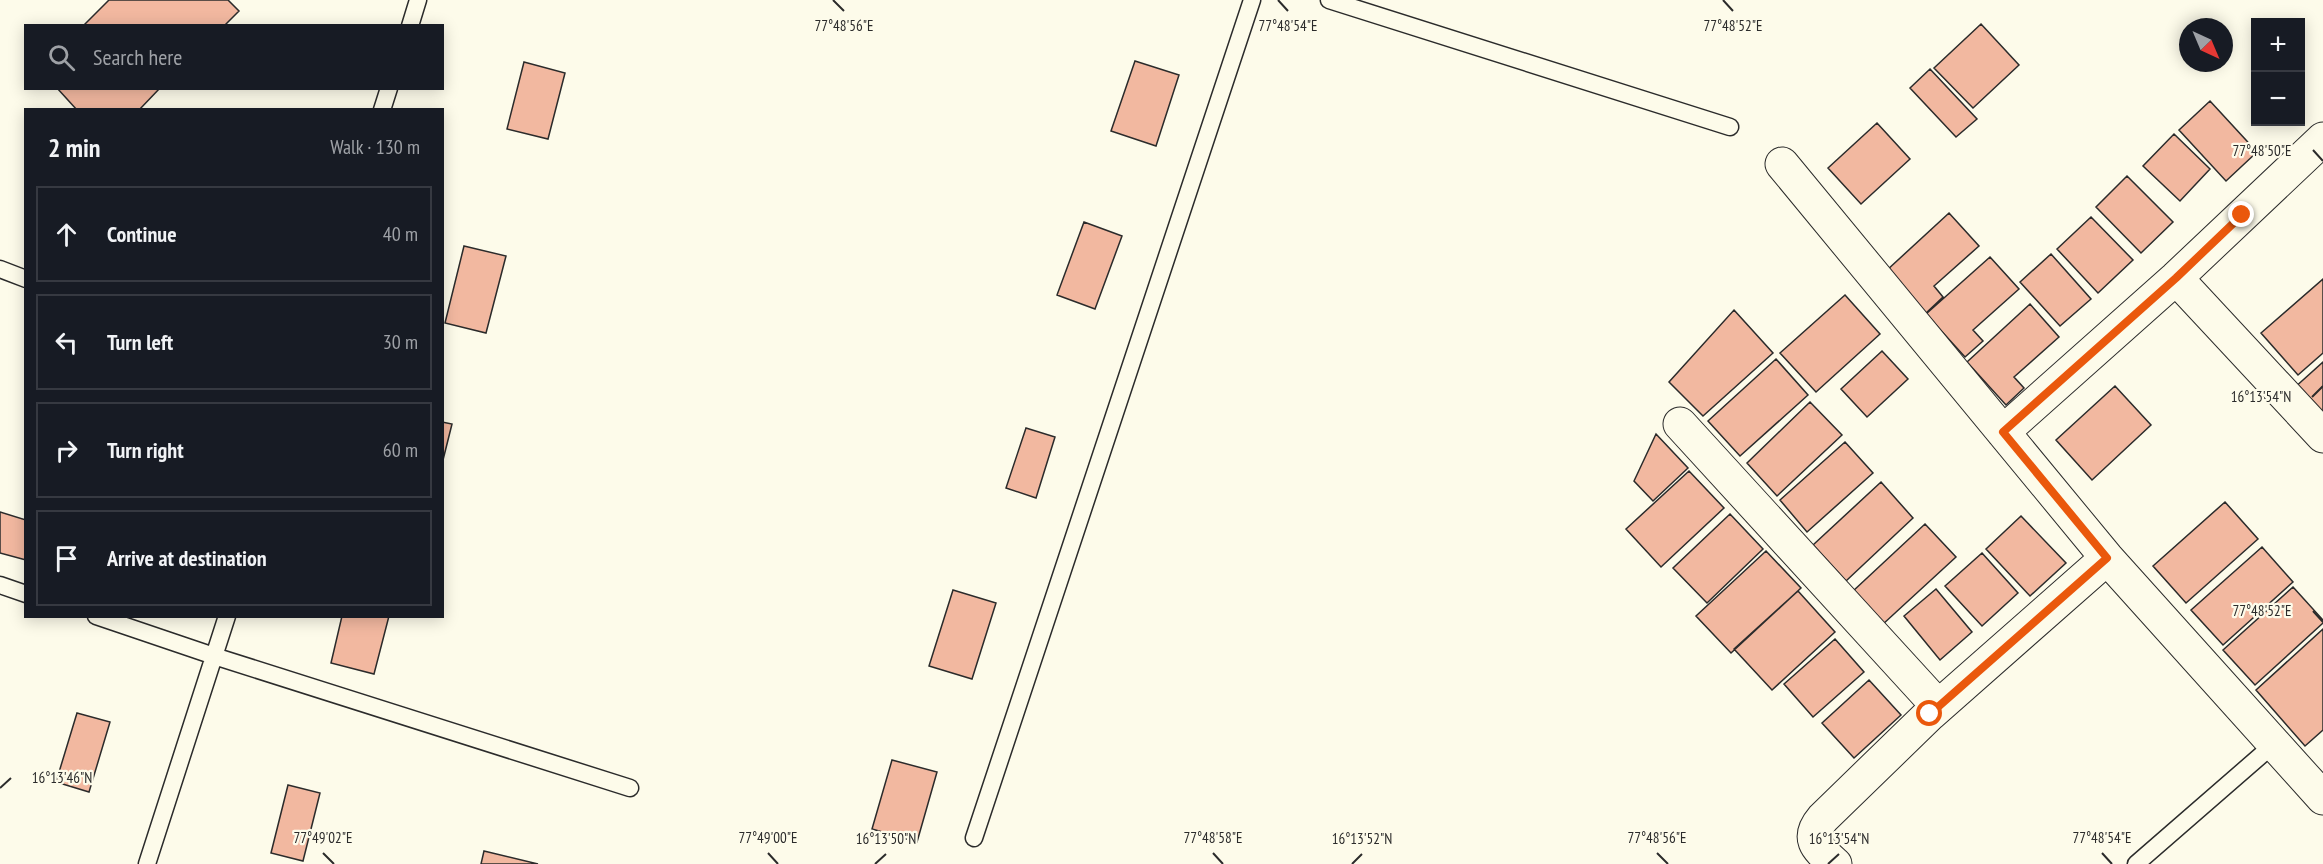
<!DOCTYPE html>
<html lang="en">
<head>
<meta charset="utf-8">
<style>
  body { margin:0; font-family:"PT Sans Narrow",sans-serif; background:#242831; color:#f1f3f6 }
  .controls { position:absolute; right:18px; top:18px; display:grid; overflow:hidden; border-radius:0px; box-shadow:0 3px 15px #0003 }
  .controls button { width:54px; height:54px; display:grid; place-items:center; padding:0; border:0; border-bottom:2px solid #363941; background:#171b24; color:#f1f3f6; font:30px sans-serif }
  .compass { position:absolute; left:2179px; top:18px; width:54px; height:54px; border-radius:50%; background:#171b24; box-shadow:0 3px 15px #0003; rotate:136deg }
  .stop { position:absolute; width:18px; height:18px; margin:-14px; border:4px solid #ea580c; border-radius:50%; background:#fff }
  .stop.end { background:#ea580c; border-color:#fff; box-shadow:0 2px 6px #0008 }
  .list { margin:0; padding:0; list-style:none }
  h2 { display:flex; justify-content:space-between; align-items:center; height:78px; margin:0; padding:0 24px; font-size:26px }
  h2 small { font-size:20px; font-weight:400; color:#9ea1a6 }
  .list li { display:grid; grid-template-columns:39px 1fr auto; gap:18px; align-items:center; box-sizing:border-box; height:96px; margin:0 12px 12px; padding:0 12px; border:2px solid #363941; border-radius:0px }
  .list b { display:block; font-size:22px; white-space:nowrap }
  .list em { font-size:20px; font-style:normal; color:#9ea1a6 }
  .icon { flex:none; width:33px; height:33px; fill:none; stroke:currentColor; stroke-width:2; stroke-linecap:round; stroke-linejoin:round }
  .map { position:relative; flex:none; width:2323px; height:864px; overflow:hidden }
  .search { position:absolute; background:#171b24; box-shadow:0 3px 15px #0003; left:24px; top:24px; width:420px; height:66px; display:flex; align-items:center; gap:15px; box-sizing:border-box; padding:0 21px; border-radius:0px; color:#9ea1a6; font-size:22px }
  .panel { position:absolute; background:#171b24; box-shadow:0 3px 15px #0003; left:24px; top:108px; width:420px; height:510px; border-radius:0px }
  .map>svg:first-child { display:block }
  .building { fill:#f2b8a0; stroke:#2b2b2b; stroke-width:1.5 }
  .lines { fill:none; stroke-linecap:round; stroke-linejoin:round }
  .service-casing { stroke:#2b2b2b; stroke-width:19 }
  .minor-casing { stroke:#2b2b2b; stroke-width:35 }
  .service { stroke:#fdfbea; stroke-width:16 }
  .minor { stroke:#fdfbea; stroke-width:33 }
  .route { stroke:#ea580c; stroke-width:8 }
  .ticks { fill:none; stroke:#2b2b2b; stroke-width:2 }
  .ticks-label { font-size:15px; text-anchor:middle; fill:#2b2b2b; stroke:#fdfbea; stroke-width:4.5; stroke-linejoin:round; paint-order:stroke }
</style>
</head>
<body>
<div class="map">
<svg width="2323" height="864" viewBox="0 0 2323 864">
  <rect width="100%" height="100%" fill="#fdfbea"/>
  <!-- building -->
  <path class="building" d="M 109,0 L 228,0 L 239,11 L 224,26 L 83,26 Z
    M 1981,24 L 2019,65 L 1973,108 L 1934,68 Z
    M 1135,61 L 1179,75 L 1156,146 L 1111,131 Z
    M 524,62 L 565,73 L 548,139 L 507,129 Z
    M 1930,69 L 1977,119 L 1956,137 L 1910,88 Z
    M 57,88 L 160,88 L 139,110 L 77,110 Z
    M 2210,101 L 2257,152 L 2226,181 L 2179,130 Z
    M 1877,123 L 1910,159 L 1861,204 L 1828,168 Z
    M 2174,134 L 2210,169 L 2180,201 L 2143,166 Z
    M 2127,176 L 2173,222 L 2141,253 L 2096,207 Z
    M 1949,213 L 1979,246 L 1934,286 L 1943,297 L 1925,314 L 1886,271 Z
    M 2091,217 L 2133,260 L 2098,293 L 2057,249 Z
    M 1084,222 L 1122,236 L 1095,309 L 1057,295 Z
    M 464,246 L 506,256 L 486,333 L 445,323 Z
    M 2051,254 L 2091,299 L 2060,326 L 2020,282 Z
    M 1990,257 L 2019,289 L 1973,330 L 1983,341 L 1965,357 L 1926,314 Z
    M 2323,279 L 2323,353 L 2298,375 L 2261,333 Z
    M 1845,295 L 1880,334 L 1816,392 L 1780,353 Z
    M 2030,304 L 2059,337 L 2014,377 L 2024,388 L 2006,405 L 1967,362 Z
    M 1734,310 L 1773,353 L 1703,416 L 1669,382 Z
    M 1882,351 L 1908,379 L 1867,417 L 1841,389 Z
    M 1776,359 L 1808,395 L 1740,456 L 1708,421 Z
    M 2323,362 L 2323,423 L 2293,389 Z
    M 2115,386 L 2151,425 L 2092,480 L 2056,440 Z
    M 1810,402 L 1842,435 L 1777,496 L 1747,463 Z
    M 442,422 L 452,424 L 442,464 Z
    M 1026,428 L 1055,437 L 1036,498 L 1006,488 Z
    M 1656,434 L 1688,468 L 1653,501 L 1634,481 Z
    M 1845,442 L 1873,473 L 1807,532 L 1780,500 Z
    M 1689,471 L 1724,508 L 1661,567 L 1626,529 Z
    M 1881,482 L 1913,518 L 1846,581 L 1813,545 Z
    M 2225,502 L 2258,539 L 2186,603 L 2153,566 Z
    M 0,512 L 26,520 L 26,560 L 0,553 Z
    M 1730,514 L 1763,549 L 1707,603 L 1673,568 Z
    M 2021,516 L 2066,563 L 2030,596 L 1986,549 Z
    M 1925,524 L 1956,557 L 1882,625 L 1852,592 Z
    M 2262,547 L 2293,582 L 2223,645 L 2191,610 Z
    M 1766,551 L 1801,588 L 1731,653 L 1696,616 Z
    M 1982,553 L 2018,593 L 1982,626 L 1945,586 Z
    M 2293,587 L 2323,620 L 2323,623 L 2255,685 L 2223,650 Z
    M 1936,589 L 1972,632 L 1940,660 L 1904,616 Z
    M 953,590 L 996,603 L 972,679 L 929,666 Z
    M 1798,591 L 1835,632 L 1772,690 L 1734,649 Z
    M 342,616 L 389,616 L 374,674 L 331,663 Z
    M 2323,629 L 2323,730 L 2305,746 L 2256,690 Z
    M 1835,639 L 1864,672 L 1813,717 L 1784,684 Z
    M 1869,680 L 1901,715 L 1854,758 L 1822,723 Z
    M 77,713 L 110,722 L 89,792 L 56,782 Z
    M 892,760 L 937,772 L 917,842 L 872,829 Z
    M 288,785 L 320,793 L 303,861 L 271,853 Z
    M 484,851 L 538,864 L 481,864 Z"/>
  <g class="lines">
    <!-- service casing -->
    <g class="service-casing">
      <path id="service" d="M 1329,0 L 1730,127
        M 410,26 L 418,0
        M 382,110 L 389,88
        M 0,269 L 26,279
        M 0,585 L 26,594
        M 96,616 L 214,656 L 630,788
        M 974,838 L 1252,0
        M 147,864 L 227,616
        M 2136,864 L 2274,744"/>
    </g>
    <!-- minor casing -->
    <g class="minor-casing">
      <path id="minor" d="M 1782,164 L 2107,558 L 2323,798
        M 2176,278 L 2323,436
        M 1680,424 L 1938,706
        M 2003,432 L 2176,278 L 2323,139
        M 1835,864 C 1817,848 1805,839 1823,818 L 1930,714 L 2107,558"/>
    </g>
    <!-- service -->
    <use href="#service" class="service"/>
    <!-- minor -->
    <use href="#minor" class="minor"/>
  </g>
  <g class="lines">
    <!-- route -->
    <path class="route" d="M 1930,714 L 2107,558 L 2003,432 L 2176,278 L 2242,215"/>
  </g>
  <!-- ticks -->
  <path class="ticks" d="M 833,0 L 844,11M 1278,0 L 1288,11M 1723,0 L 1733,11M 2313,150 L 2323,161M 2312,397 L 2323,386M 2313,611 L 2323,622M 0,788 L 11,778M 323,853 L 334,864M 768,853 L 778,864M 1213,853 L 1223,864M 1657,853 L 1668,864M 2102,853 L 2112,864M 875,864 L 886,854M 1352,864 L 1362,854M 1828,864 L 1839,854"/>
  <g class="ticks-label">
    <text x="844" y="31">77°48'56"E</text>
    <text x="1288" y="31">77°48'54"E</text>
    <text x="1733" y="31">77°48'52"E</text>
    <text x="2262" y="156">77°48'50"E</text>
    <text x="2261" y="402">16°13'54"N</text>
    <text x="2262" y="616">77°48'52"E</text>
    <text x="62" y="783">16°13'46"N</text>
    <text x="323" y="843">77°49'02"E</text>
    <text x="768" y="843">77°49'00"E</text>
    <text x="1213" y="843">77°48'58"E</text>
    <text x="1657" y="843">77°48'56"E</text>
    <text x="2102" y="843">77°48'54"E</text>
    <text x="886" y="844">16°13'50"N</text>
    <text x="1362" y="844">16°13'52"N</text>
    <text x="1839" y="844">16°13'54"N</text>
  </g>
</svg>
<div class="controls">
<button>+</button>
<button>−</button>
</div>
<svg class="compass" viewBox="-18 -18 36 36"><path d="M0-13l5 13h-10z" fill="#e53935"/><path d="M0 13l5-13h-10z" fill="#9ea1a6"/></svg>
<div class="stop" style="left:1930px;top:714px"></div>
<div class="stop end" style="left:2242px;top:215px"></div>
<div class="search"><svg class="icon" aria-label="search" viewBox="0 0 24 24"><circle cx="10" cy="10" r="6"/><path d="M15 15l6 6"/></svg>Search here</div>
<section class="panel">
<h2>2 min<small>Walk · 130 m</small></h2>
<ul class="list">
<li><svg class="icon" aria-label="ahead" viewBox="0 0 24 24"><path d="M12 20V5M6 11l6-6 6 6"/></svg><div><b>Continue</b></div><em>40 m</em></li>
<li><svg class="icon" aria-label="left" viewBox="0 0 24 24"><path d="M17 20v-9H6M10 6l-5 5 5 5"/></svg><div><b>Turn left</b></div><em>30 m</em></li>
<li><svg class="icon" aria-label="right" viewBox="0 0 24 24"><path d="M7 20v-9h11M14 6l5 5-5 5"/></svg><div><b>Turn right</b></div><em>60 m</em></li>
<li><svg class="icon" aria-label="arrive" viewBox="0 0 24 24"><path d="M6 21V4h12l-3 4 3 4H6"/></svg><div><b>Arrive at destination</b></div></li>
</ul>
</section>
</div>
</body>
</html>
